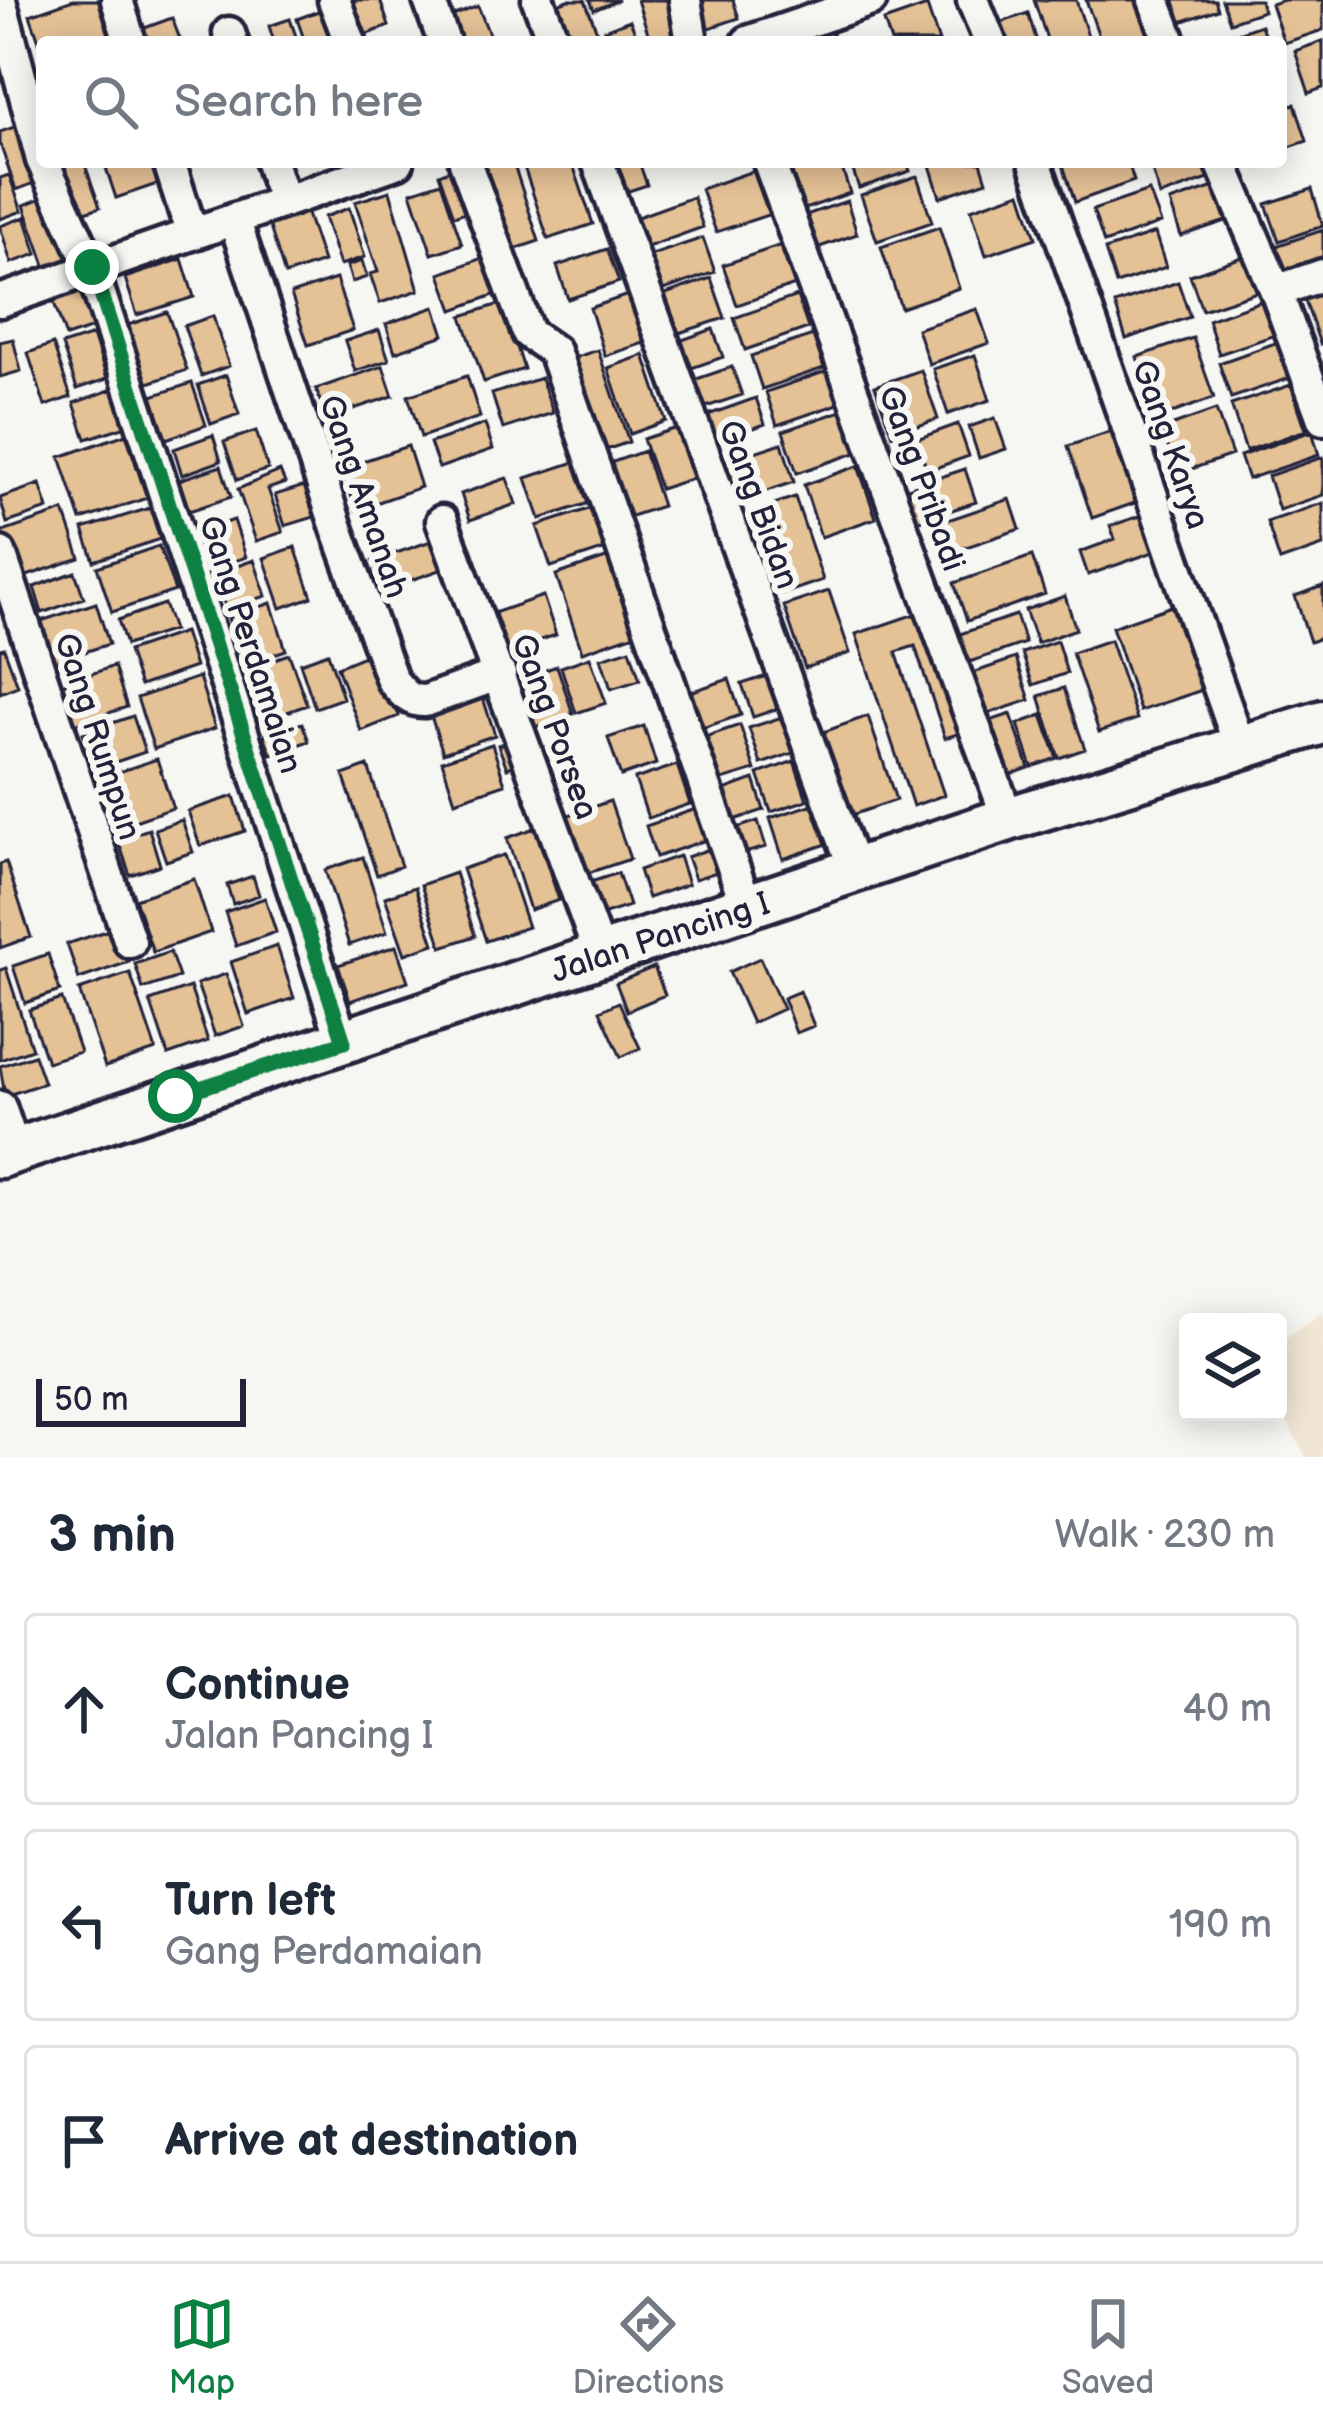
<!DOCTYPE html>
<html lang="en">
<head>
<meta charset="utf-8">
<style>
  body { margin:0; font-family:"Balsamiq Sans",sans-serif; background:#f6f6f7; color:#1f2937 }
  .controls { position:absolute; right:36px; bottom:36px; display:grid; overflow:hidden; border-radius:12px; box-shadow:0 6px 30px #0003 }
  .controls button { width:108px; height:108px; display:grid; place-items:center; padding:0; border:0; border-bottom:3px solid #e0e1e3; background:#fff; color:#1f2937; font:60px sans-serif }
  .scale { position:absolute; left:36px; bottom:30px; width:210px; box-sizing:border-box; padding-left:12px; border:6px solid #22223b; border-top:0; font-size:33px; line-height:42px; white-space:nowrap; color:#22223b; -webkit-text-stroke:9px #f6f6f2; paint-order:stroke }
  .stop { position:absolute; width:36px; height:36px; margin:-27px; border:9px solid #0b8043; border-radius:50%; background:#fff }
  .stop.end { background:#0b8043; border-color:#fff; box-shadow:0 3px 12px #0008 }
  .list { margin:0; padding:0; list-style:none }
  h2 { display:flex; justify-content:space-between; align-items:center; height:156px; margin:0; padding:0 48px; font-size:51px }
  h2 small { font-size:39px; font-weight:400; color:#747a83 }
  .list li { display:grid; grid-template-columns:78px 1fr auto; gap:36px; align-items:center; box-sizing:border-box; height:192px; margin:0 24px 24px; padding:0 24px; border:3px solid #e0e1e3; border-radius:12px }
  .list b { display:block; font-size:45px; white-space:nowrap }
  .list p { margin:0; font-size:39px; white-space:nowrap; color:#747a83 }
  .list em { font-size:39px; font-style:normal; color:#747a83 }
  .icon { flex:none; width:66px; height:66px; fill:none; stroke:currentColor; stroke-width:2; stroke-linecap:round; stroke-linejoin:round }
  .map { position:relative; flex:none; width:1323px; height:1457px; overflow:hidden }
  .search { position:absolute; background:#fff; box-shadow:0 6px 30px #0003; left:36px; right:36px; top:36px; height:132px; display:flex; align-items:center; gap:30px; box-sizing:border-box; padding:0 42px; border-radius:12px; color:#747a83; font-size:45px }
  .sheet { height:804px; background:#fff }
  nav { display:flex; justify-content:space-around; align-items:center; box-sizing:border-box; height:168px; border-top:3px solid #e0e1e3; background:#fff; font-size:33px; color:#747a83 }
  nav a { display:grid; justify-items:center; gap:6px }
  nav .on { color:#0b8043 }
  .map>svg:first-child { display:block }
  .built { fill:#f1e6d6 }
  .building { fill:#e5c196; stroke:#22223b; stroke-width:3 }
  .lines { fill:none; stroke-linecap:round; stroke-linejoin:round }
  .minor-casing { stroke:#22223b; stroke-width:39 }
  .secondary-casing { stroke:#22223b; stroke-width:51 }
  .minor { stroke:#f6f6f2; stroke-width:30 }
  .secondary { stroke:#f6f6f2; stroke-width:42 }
  .route { stroke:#0b8043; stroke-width:15 }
  .labels { text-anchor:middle; stroke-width:12; stroke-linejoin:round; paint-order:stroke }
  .street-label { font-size:33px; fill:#22223b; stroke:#f6f6f2 }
</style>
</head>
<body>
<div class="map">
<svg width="1323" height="1457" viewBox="0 0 1323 1457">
  <rect width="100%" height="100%" fill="#f6f6f2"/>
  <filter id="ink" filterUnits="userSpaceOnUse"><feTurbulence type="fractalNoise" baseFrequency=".00833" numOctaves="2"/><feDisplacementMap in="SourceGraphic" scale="24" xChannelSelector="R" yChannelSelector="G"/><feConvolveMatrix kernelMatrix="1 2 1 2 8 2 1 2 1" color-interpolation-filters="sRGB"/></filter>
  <g filter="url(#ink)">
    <!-- built -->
    <path class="built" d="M 1323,1312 L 1323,1457 L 1306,1457 L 1278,1406 L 1278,1343 Z"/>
    <!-- building -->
    <path class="building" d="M 73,0 L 101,0 L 115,42 L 42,42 L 42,50 L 30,15 Z
      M 337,0 L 380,0 L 389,26 L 351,40 Z
      M 568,0 L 585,0 L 599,37 L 586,42 L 563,42 L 550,7 Z
      M 590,0 L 619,0 L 594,10 Z
      M 637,0 L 676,0 L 690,42 L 651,42 Z
      M 693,0 L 733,0 L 739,18 L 703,30 Z
      M 1034,0 L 1076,0 L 1090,42 L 1048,42 Z
      M 1086,0 L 1141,0 L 1154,40 L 1101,42 Z
      M 1173,0 L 1215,0 L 1218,9 L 1181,22 Z
      M 1222,0 L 1260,0 L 1263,11 L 1230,22 Z
      M 1284,0 L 1323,0 L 1323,30 L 1284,43 L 1271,4 Z
      M 478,6 L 492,42 L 454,42 L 445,19 Z
      M 927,6 L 939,42 L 891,42 L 884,21 Z
      M 329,7 L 341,42 L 305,42 L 297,19 Z
      M 1028,13 L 1037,42 L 1000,42 L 994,25 Z
      M 172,18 L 181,42 L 134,42 L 131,33 Z
      M 290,19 L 298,42 L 274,42 L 269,26 Z
      M 630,20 L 639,42 L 609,42 L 604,30 Z
      M 1261,25 L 1267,42 L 1212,42 Z
      M 541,28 L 546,42 L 505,42 Z
      M 831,31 L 835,42 L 805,42 L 804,41 Z
      M 1323,41 L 1323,88 L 1309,93 L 1295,51 Z
      M 1295,104 L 1307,141 L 1281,150 L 1281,108 Z
      M 23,124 L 42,180 L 16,190 L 0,144 L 0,132 Z
      M 48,162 L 84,162 L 100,207 L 68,218 Z
      M 104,162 L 153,162 L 160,183 L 116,198 Z
      M 477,162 L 513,162 L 539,241 L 506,252 Z
      M 572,162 L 593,224 L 548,239 L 523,164 Z
      M 605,162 L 639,162 L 647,185 L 616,195 Z
      M 819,162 L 840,162 L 850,193 L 799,211 L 786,173 Z
      M 850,162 L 907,162 L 910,171 L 859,188 Z
      M 929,162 L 981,162 L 987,181 L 940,197 Z
      M 1062,162 L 1128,162 L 1134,181 L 1075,202 Z
      M 1157,162 L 1213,162 L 1217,176 L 1160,196 L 1150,164 Z
      M 461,165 L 476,208 L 454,216 L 439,174 Z
      M 759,169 L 774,213 L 716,232 L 701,189 Z
      M 9,175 L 22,211 L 0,219 L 0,178 Z
      M 917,176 L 932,222 L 877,241 L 861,195 Z
      M 441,182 L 462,244 L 432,254 L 411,192 Z
      M 1214,187 L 1226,221 L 1181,236 L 1170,202 Z
      M 1312,189 L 1323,226 L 1279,241 L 1266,204 Z
      M 390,191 L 419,290 L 380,303 L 370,274 L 378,272 L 355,202 Z
      M 1149,191 L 1161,223 L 1104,243 L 1093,210 Z
      M 1021,192 L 1036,238 L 986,255 L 971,209 Z
      M 52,194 L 75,258 L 46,268 L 24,205 Z
      M 693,197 L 703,227 L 639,250 L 629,220 Z
      M 847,201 L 857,234 L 811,250 L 800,217 Z
      M 349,208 L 365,257 L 340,265 L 324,217 Z
      M 306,211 L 323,262 L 285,275 L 269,224 Z
      M 25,217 L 37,254 L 11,263 L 0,226 Z
      M 939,227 L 959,288 L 901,308 L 881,247 Z
      M 1323,230 L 1323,258 L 1284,271 L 1276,246 Z
      M 1155,233 L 1166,267 L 1116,284 L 1105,250 Z
      M 703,238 L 715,272 L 652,294 L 640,259 Z
      M 787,243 L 801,283 L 737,305 L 723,265 Z
      M 607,249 L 619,282 L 568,299 L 557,266 Z
      M 1251,254 L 1263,290 L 1202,310 L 1190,275 Z
      M 488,256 L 502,292 L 453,310 L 440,274 Z
      M 182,259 L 194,297 L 137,315 L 125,278 Z
      M 362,261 L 367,277 L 352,282 L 347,266 Z
      M 711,278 L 725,318 L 673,335 L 660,296 Z
      M 336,279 L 353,330 L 308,345 L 291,294 Z
      M 1178,282 L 1190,317 L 1126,339 L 1115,304 Z
      M 1323,288 L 1323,342 L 1320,344 L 1303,295 Z
      M 83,289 L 96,327 L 66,337 L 53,300 Z
      M 631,294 L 647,342 L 605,356 L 590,308 Z
      M 797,296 L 808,328 L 745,350 L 734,318 Z
      M 1267,299 L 1278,334 L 1219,354 L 1208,320 Z
      M 503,303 L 524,369 L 484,382 L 462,316 Z
      M 435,307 L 444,335 L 395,352 L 386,324 Z
      M 977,309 L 989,343 L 929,364 L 917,329 Z
      M 167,312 L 187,370 L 145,384 L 125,326 Z
      M 213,316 L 229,366 L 201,376 L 184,326 Z
      M 713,329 L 723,357 L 680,372 L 671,344 Z
      M 379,330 L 389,360 L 355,371 L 345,341 Z
      M 93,335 L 107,379 L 77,389 L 62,345 Z
      M 813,335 L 824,368 L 762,389 L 751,356 Z
      M 1193,338 L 1214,398 L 1158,418 L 1137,357 Z
      M 13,339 L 21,371 L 0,377 L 0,342 Z
      M 1281,341 L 1293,377 L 1231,398 L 1219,363 Z
      M 53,344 L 71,397 L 45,406 L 28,353 Z
      M 598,350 L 629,442 L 597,453 L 567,360 Z
      M 644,355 L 666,421 L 630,434 L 608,368 Z
      M 975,355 L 990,400 L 948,414 L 933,369 Z
      M 383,366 L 393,396 L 326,418 L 316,389 Z
      M 732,367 L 742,395 L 691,412 L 682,384 Z
      M 830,370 L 841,403 L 777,425 L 766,392 Z
      M 921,370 L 938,419 L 892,435 L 875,386 Z
      M 226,375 L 239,414 L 211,424 L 198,385 Z
      M 467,376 L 480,417 L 421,437 L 408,396 Z
      M 541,378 L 553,413 L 503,429 L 492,394 Z
      M 192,383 L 206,425 L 166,439 L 152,396 Z
      M 1291,385 L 1306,430 L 1246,451 L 1231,405 Z
      M 113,389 L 126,426 L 86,439 L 74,403 Z
      M 756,398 L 765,424 L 714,442 L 705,416 Z
      M 850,408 L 864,450 L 797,473 L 783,431 Z
      M 1216,410 L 1232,455 L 1177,474 L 1162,429 Z
      M 995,418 L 1006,449 L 979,458 L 969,427 Z
      M 485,424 L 493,449 L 439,468 L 430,443 Z
      M 958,424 L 969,456 L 927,471 L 917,439 Z
      M 683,426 L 700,476 L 660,489 L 643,439 Z
      M 1122,428 L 1146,499 L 1092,518 L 1068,446 Z
      M 256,431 L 268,469 L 237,480 L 224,442 Z
      M 1312,431 L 1319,455 L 1248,479 L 1240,456 Z
      M 126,434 L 147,498 L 81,520 L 60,457 Z
      M 213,435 L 221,461 L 182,475 L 174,449 Z
      M 782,443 L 794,482 L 734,502 L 721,463 Z
      M 408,446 L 421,487 L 356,510 L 342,468 Z
      M 644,451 L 662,506 L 619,520 L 602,466 Z
      M 1323,457 L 1323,495 L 1279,510 L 1268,476 Z
      M 575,462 L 589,503 L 540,519 L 526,478 Z
      M 221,466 L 231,497 L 183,513 L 173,482 Z
      M 858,466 L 876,518 L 821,537 L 804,485 Z
      M 965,469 L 976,502 L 916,522 L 905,489 Z
      M 280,471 L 285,483 L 268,489 L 283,532 L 256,541 L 238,489 Z
      M 507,478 L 516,504 L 470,520 L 461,494 Z
      M 314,483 L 324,514 L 285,526 L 275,495 Z
      M 40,484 L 48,509 L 7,523 L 0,498 Z
      M 795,497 L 823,580 L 782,594 L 754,511 Z
      M 1010,499 L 1020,529 L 954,551 L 945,521 Z
      M 1323,503 L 1323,546 L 1280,561 L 1267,522 Z
      M 598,506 L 612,547 L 551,567 L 537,526 Z
      M 150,508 L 160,539 L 94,561 L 83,529 Z
      M 64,511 L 80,558 L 15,580 L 0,533 Z
      M 1146,514 L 1159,550 L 1088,575 L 1080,552 L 1115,539 L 1110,526 Z
      M 234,520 L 246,557 L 205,571 L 193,534 Z
      M 437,539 L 446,568 L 382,590 L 373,561 Z
      M 159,546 L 175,591 L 112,612 L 97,567 Z
      M 295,547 L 312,597 L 281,608 L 264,558 Z
      M 1032,556 L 1045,594 L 967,621 L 954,583 Z
      M 609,557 L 635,634 L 582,652 L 556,575 Z
      M 254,560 L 266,596 L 226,609 L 215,574 Z
      M 75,572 L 84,598 L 42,613 L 34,587 Z
      M 1323,586 L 1323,637 L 1310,642 L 1295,596 Z
      M 829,591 L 850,653 L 805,668 L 784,606 Z
      M 543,596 L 556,635 L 507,651 L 494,613 Z
      M 1065,596 L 1076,629 L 1037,643 L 1025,610 Z
      M 1183,602 L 1211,687 L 1140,711 L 1112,627 Z
      M 96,603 L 109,644 L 54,662 L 41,621 Z
      M 271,603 L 286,650 L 244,664 L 228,618 Z
      M 164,604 L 173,630 L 126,645 L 118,620 Z
      M 927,610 L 967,731 L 945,738 L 915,646 L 896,652 L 944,795 L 913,806 L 856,634 Z
      M 1016,615 L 1025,643 L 967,663 L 957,635 Z
      M 184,632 L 195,667 L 140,686 L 128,651 Z
      M 1110,640 L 1137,719 L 1099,732 L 1072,653 Z
      M 1057,641 L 1067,673 L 1033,685 L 1022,653 Z
      M 4,648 L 18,686 L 0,693 L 0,649 Z
      M 630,649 L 640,680 L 611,689 L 601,658 Z
      M 374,652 L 399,716 L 361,731 L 337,667 Z
      M 328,653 L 343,698 L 315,708 L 300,663 Z
      M 289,654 L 307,705 L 253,724 L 236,672 Z
      M 590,657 L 606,703 L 576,713 L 561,667 Z
      M 1016,658 L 1030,700 L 981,716 L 967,675 Z
      M 114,666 L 127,707 L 75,724 L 62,684 Z
      M 557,666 L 573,714 L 530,729 L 514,681 Z
      M 770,675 L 780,708 L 753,717 L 742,684 Z
      M 199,677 L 215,728 L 154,749 L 137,698 Z
      M 729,679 L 741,715 L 702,728 L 690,692 Z
      M 1064,688 L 1085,749 L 1059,758 L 1039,696 Z
      M 482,695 L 495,735 L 443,753 L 430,713 Z
      M 1011,714 L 1029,768 L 1006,776 L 987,722 Z
      M 1042,715 L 1057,758 L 1032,767 L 1018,724 Z
      M 133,716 L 145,752 L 95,769 L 83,733 Z
      M 868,716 L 896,800 L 843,818 L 815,735 Z
      M 782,717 L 793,753 L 761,764 L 749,728 Z
      M 302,723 L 309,741 L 271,754 L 264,735 Z
      M 740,725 L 755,770 L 716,782 L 702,738 Z
      M 644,726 L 656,764 L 621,776 L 608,738 Z
      M 515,739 L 523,762 L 507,768 L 498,745 Z
      M 492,744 L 505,784 L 455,801 L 442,761 Z
      M 157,759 L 173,808 L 108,830 L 92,781 Z
      M 794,761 L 807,800 L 771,812 L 758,774 Z
      M 677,765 L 690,804 L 648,818 L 635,779 Z
      M 368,766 L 401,866 L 377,875 L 343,775 Z
      M 754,779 L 764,810 L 734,820 L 724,790 Z
      M 234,796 L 245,831 L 200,846 L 188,811 Z
      M 610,801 L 630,859 L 582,875 L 563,817 Z
      M 814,804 L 827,844 L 783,859 L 770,818 Z
      M 705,806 L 715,837 L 656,857 L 646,826 Z
      M 182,820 L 193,852 L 166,861 L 155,829 Z
      M 758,821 L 766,847 L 745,853 L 737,828 Z
      M 535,828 L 559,900 L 530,910 L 507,838 Z
      M 149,829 L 160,865 L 130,875 L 118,840 Z
      M 712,848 L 720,871 L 695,879 L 687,857 Z
      M 504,855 L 528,927 L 486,941 L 462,869 Z
      M 679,856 L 688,884 L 648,898 L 639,870 Z
      M 363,857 L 387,932 L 349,945 L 325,870 Z
      M 6,862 L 31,937 L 0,948 L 0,864 Z
      M 455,873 L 475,936 L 442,947 L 421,885 Z
      M 618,873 L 629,906 L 593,918 L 582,885 Z
      M 253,876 L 259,895 L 233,904 L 227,885 Z
      M 194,879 L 211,932 L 153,952 L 135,899 Z
      M 415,887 L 434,944 L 405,954 L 385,897 Z
      M 265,898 L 276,932 L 236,946 L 225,912 Z
      M 118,927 L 129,962 L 79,979 L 67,944 Z
      M 277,946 L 294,998 L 248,1014 L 231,962 Z
      M 396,946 L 408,981 L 350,1001 L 338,965 Z
      M 170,952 L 179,977 L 143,989 L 135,964 Z
      M 48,954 L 60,991 L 25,1003 L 13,966 Z
      M 760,958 L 783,1009 L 752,1023 L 729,972 Z
      M 654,967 L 665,995 L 627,1011 L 616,983 Z
      M 6,968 L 32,1049 L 0,1060 L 0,970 Z
      M 130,973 L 156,1050 L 105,1067 L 79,990 Z
      M 226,974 L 244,1026 L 215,1036 L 197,984 Z
      M 190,987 L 208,1041 L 168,1055 L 150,1001 Z
      M 800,991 L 814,1026 L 796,1033 L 783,998 Z
      M 62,999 L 80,1052 L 47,1062 L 29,1010 Z
      M 619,1002 L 640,1048 L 621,1057 L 600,1011 Z
      M 34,1055 L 44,1083 L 5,1096 L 0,1066 Z"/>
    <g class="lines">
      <!-- minor casing -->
      <g class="minor-casing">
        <path id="minor" d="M 0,0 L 42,160
          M 117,0 L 130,42
          M 334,0 L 350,42
          M 429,0 L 444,42
          M 538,0 L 554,42
          M 685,0 L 692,42
          M 973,0 L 990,42
          M 1154,0 L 1170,42
          M 229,33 L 232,42
          M 748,42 L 871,0
          M 43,162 L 91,267 L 343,1042
          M 169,162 L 192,234
          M 271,162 L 284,202
          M 465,162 L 528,333 L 554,351 L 747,907
          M 598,162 L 855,871
          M 769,162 L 1008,819
          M 1035,162 L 1241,750
          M 1221,162 L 1276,291 L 1323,419
          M 234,219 L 338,531 L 392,680 C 402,692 409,702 425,701 L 500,674
          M 1276,291 L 1323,275
          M 0,301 L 398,162
          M 442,521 L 600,955
          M 0,553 L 130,942
          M 0,1107 L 15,1151"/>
      </g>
      <!-- secondary casing -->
      <g class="secondary-casing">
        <path id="secondary" d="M 0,1156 L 1008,819 L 1323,722"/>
      </g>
      <!-- minor -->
      <use href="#minor" class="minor"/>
      <!-- secondary -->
      <use href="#secondary" class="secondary"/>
    </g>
  </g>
  <g class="lines" filter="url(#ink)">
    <!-- route -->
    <path class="route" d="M 92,267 L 344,1042 L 175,1096"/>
  </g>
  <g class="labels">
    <!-- street labels -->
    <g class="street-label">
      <text transform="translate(1172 444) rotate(71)" y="12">Gang Karya</text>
      <text transform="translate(923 478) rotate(70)" y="12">Gang Pribadi</text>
      <text transform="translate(365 496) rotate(71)" y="12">Gang Amanah</text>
      <text transform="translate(760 504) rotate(70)" y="12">Gang Bidan</text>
      <text transform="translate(252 644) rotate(72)" y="12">Gang Perdamaian</text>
      <text transform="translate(556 726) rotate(70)" y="12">Gang Porsea</text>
      <text transform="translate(99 736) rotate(72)" y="12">Gang Rumpun</text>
      <text transform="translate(660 936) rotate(-18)" y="12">Jalan Pancing I</text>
    </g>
  </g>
</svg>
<div class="controls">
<button><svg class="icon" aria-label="layers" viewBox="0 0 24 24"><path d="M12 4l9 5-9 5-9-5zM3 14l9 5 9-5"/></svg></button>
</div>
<div class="scale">50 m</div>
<div class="stop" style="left:175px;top:1096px"></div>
<div class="stop end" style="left:92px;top:267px"></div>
<div class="search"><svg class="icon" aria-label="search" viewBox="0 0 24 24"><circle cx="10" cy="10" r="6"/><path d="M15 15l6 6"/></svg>Search here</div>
</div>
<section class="sheet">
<h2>3 min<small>Walk · 230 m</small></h2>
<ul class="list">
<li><svg class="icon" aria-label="ahead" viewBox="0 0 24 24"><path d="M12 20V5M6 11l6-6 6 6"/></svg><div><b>Continue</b><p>Jalan Pancing I</p></div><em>40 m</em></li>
<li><svg class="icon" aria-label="left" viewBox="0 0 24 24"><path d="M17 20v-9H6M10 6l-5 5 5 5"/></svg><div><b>Turn left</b><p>Gang Perdamaian</p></div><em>190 m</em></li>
<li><svg class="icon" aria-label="arrive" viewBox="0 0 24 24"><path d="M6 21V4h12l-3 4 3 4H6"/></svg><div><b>Arrive at destination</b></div></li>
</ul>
</section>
<nav>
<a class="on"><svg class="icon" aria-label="map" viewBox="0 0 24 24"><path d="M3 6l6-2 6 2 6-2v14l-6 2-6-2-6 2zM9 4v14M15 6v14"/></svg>Map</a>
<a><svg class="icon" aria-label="directions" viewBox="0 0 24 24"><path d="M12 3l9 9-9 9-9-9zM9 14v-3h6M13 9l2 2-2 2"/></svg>Directions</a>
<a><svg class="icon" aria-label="saved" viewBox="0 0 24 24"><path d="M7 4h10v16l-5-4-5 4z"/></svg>Saved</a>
</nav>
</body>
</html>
